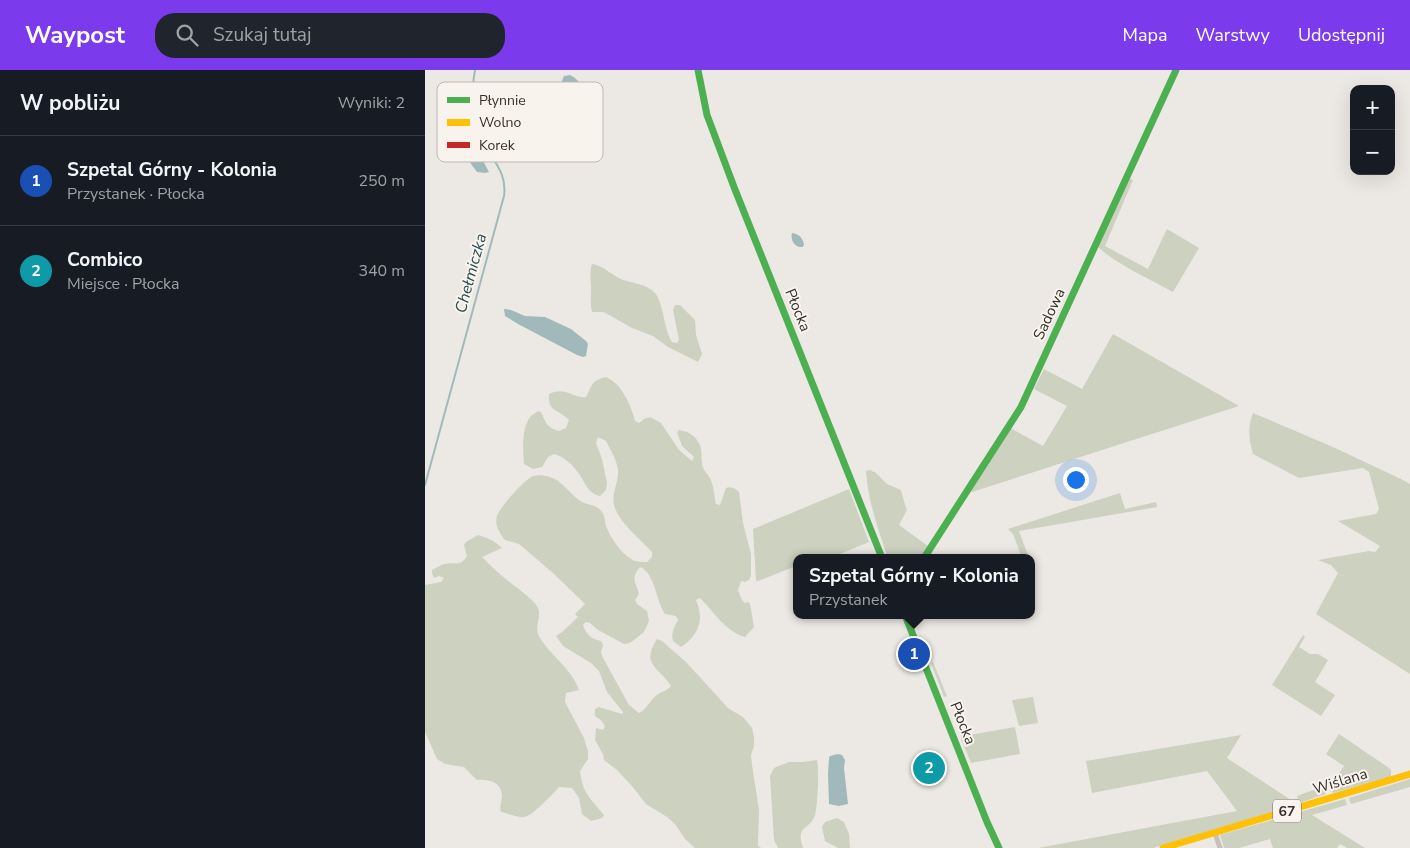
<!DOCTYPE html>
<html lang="pl">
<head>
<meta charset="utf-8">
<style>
  body { margin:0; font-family:"Nunito Sans",sans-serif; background:#20242c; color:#f1f3f6 }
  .controls { position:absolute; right:15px; top:15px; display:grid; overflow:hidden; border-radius:10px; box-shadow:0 5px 20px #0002 }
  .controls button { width:45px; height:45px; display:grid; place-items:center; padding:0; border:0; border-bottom:1px solid #363941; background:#171b24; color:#f1f3f6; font:25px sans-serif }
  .you { position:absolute; left:650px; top:409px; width:18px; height:18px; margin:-12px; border:4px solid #fff; border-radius:50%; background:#1a73e8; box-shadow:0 0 0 8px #1a73e833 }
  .badge { display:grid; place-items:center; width:32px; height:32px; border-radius:50%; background:#7c3aed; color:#fff; font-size:16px; font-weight:700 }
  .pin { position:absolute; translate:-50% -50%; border:2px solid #fff; box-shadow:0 1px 5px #0006 }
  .popup { position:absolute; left:368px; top:484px; width:242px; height:65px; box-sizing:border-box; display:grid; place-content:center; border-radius:10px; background:#171b24; filter:drop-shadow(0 1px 4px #0005); font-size:16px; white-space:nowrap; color:#9ea1a6 }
  .popup b { font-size:19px; color:#f1f3f6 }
  .popup::after { content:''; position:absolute; left:50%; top:100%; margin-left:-10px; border:10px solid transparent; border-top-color:#171b24 }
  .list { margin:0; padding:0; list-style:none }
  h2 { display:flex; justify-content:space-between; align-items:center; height:65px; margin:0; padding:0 20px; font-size:21px }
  h2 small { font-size:16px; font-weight:400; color:#9ea1a6 }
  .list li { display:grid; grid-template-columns:32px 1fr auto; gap:15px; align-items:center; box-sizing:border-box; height:90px; padding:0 20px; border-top:1px solid #363941 }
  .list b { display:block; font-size:19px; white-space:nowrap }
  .list p { margin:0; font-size:16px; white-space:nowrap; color:#9ea1a6 }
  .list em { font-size:16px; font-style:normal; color:#9ea1a6 }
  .icon { flex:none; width:28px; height:28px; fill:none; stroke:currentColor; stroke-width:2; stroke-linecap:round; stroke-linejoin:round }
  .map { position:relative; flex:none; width:985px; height:778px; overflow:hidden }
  header { display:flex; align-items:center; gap:30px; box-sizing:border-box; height:70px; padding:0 25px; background:#7c3aed; color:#fff }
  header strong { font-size:24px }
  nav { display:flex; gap:28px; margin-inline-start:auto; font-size:18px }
  .search { width:350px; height:45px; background:#20242c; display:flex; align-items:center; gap:12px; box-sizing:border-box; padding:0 18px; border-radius:20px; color:#9ea1a6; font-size:19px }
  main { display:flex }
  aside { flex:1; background:#171b24 }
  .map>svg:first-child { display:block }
  .green { fill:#ccd1c0 }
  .water { fill:#a2b9bb }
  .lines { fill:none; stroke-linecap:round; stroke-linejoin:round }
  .stream { stroke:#a2b9bb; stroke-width:2 }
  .street { stroke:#c6c1bc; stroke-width:5 }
  .fast { stroke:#4caf50; stroke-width:7 }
  .slow { stroke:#ffc107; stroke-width:7 }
  .labels { text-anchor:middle; stroke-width:4; stroke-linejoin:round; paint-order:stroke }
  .shield { fill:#f8f3ec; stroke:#706a65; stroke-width:1 }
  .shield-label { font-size:14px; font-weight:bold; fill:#362f2b }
  .street-label { font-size:15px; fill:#362f2b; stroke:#f8f3ec }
  .water-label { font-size:16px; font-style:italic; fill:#254c53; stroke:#f8f3ec }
  .key { fill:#f8f3ec; stroke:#beb8b2; stroke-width:1 }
  .key-label { font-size:14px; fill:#362f2b }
</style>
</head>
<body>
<header>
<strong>Waypost</strong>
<div class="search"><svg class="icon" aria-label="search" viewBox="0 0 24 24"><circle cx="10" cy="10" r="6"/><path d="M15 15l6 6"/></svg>Szukaj tutaj</div>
<nav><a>Mapa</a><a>Warstwy</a><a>Udostępnij</a></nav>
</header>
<main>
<aside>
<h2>W pobliżu<small>Wyniki: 2</small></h2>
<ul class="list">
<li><span class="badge" style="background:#1a4fb4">1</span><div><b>Szpetal Górny - Kolonia</b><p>Przystanek · Płocka</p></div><em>250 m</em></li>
<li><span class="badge" style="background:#0f9aa8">2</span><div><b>Combico</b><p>Miejsce · Płocka</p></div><em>340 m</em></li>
</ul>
</aside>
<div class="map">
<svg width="985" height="778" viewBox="0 0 985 778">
  <rect width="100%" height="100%" fill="#ece9e4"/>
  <!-- green -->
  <path class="green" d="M 704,108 L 708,110 L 680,176 L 723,199 L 742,159 L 774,178 L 748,222 C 723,208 694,196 673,177 Z
    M 167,194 C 177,195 184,203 194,208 C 204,213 222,214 229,222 C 239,232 238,258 247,272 L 252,273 L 254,270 L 248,240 L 250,235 L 255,235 L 270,250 L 271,265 L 277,284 L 273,292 L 243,277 L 228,266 L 207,258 L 186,246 L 178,242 L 167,242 C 165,234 166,227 166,218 C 166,208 164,204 167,194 Z
    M 688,264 L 814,336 L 547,422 L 545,421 L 585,358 L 618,376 L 642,336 L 609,319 L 619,299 L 657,319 Z
    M 181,307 C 197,314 206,335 210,351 L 214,353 L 219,349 L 225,347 L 236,353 L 254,380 L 267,391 L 269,387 L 257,376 L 252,362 L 254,360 C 264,361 274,368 276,379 C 277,384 276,389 277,394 C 278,400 282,403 285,408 C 289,416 289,425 291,434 L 295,435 L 301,418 C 306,416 310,418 314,422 L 318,453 L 326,484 L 326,506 L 324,510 L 320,512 L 316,511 L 313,520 L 317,530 L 320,533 L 323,532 L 325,534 L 329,557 L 320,567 C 301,562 289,542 275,528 L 271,530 C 280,550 273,566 256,577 L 248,571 C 246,562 249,558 253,550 L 251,546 L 240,544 C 231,531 230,503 215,497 C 205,509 211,512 214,524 L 210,530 L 212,534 L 222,541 L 224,551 L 219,562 L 205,573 L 199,574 L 173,560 L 165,553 L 161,552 L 158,555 C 161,564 166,569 176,571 L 178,575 L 176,582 L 178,588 L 204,635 L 214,643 C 222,639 225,630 232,625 C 237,621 242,621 246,616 C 235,597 215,596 232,569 L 237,571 L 261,592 L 303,638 L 318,647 L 327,658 L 329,667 L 329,676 L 326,685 L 327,695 L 334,740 L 333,770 L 333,775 L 336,778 L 270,778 L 260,769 L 250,754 L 242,747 L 221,734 L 207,716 L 192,700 L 179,690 L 178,684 L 170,670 L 171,658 L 178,660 L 180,656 L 176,650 L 170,646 L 170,639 L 174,637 L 197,644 L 198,642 L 182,622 L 174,601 L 166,593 L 138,576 L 131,566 L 137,562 L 153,547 L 150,544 L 160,534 L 128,503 L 94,474 L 80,470 C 75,463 69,455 72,446 C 75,437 99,410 108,406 C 114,404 125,406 130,409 C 140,415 147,426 157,432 C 164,435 172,435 177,442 C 180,446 180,452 181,456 C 186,469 198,486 210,491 C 214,492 218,492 222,492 L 227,487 L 227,482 C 216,470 195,453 190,438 C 185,424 194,414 193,400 C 192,390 185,379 181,371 L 173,367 L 171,373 L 177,389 L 182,413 L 181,420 L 175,426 C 161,423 160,410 151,400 C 146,393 137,386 129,384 L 123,387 L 117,397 L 108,399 L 99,394 C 98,381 96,357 106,346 C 108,344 111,343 113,341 L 116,342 C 121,353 122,358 134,361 L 141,358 L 144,350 C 135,340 122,342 124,324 C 141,316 148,329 161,327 C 168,314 166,311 181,307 Z
    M 828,343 L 908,377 L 976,409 L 985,414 L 985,604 L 891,544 L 913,503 L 906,495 L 893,490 L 944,481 L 950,482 L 955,476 L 913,451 L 951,444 L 954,439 L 944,402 L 938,398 L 874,408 L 828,384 C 824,368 822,359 828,343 Z
    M 445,400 L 451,403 L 462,414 L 476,420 L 480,435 L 482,440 L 474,455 L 503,476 L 495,488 L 463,488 C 453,459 443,431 441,401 Z
    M 424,419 L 444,472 L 405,488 L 372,488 L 371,496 L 333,511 L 331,511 L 328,459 Z
    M 695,423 L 700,439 L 731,432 L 732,437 L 594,461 L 604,488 L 597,488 L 588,464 L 583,459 Z
    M 53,465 C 63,468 70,471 77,478 L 57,487 C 65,495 73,503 82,510 C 89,516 110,530 113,538 C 117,548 108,557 115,568 C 126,586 147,599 154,620 L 141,623 L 140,632 L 159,668 L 163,681 L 163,689 L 155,701 C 158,725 165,727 179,745 L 177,748 L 166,751 L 157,744 L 154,728 L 147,718 L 134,717 C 129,723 106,747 99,747 C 92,748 83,743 76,742 C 74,735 77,732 77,726 C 77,712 63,709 52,710 L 39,697 L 20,694 L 12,689 L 0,662 L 0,515 L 16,512 L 19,508 L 14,506 L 9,508 L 7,503 L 7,500 C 11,498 15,495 20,494 C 31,491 34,498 42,486 L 39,475 L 41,472 Z
    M 878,565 L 880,567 L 874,577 L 885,584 L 893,584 L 903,590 L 890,612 L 910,625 L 896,646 L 847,615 Z
    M 508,592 L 522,626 L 519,627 L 506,593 Z
    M 608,627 L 613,653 L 594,656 L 587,630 Z
    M 590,657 L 595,684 L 546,693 L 536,669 L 536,665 L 537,664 L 538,666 Z
    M 914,664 L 964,698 L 966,700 L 966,707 L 908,723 L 905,717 L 919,696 L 901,684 Z
    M 816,665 L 802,688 L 866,730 L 868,733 L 867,736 L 728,778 L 613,778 L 812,741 L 782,701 L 667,723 L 661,691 Z
    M 392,690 C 394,700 393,734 390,745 C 385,761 370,754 378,778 L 353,778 L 349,770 L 345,706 L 349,698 L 364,692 L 378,692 Z
    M 985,709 L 985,717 L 926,734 L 924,728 Z
    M 896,717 L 901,721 L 901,724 L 874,733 L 872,726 Z
    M 920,729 L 922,735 L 887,745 L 940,778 L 922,778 L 915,774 L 912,778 L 848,778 L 845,769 L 814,778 L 799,778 L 795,765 Z
    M 412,748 L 419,752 L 424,764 L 425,778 L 413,778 L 400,771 L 397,757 L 400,752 Z"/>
  <!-- water -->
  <path class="water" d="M 145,5 L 150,8 L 155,13 C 156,26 157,45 148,55 C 141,56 132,55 129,48 C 131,44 133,40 134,36 C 135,25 134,16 139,6 Z
    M 29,57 L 44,58 L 48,72 L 64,102 L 60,103 L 52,102 L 46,94 L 39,75 L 29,74 Z
    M 367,163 C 374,164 377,167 379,174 L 378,177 C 370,178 365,170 367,163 Z
    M 79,239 L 86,240 L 100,246 L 120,247 L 146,259 L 161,271 L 163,274 L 161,286 L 158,287 L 152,285 L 93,254 L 80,246 Z
    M 413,684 L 417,685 L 420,690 L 419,698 L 423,734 L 414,736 L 404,734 L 403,704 L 404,688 L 405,686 Z"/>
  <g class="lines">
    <!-- stream -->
    <path class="stream" d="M 0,415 L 79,126 C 82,104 70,94 61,76 C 50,53 45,25 50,0"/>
    <!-- street -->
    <path class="street" d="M 790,763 L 795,778"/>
    <!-- fast -->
    <path class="fast" d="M 273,0 L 282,45 L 309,117 L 457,488
      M 499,488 L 596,337 L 751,0
      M 480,545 L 562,752 L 574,778"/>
    <!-- slow -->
    <path class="slow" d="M 738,778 L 985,704"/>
  </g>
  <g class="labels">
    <!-- shield labels -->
    <rect class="shield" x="848" y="729.5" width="28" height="23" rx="4"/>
    <g class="shield-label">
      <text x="862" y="746">67</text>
    </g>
    <!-- street labels -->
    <g class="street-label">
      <text transform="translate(373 240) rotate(68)" y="5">Płocka</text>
      <text transform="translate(624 244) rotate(-65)" y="5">Sadowa</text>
      <text transform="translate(538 653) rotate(68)" y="5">Płocka</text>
      <text transform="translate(915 711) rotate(-17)" y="5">Wiślana</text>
    </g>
    <!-- water labels -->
    <g class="water-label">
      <text transform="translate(45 203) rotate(-75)" y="6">Chełmiczka</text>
    </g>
  </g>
  <!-- legend -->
  <rect x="12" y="12" width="166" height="80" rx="8" class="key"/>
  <rect x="22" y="27" width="23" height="6" fill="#4caf50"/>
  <rect x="22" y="49" width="23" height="7" fill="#ffc107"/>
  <rect x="22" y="72" width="23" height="6" fill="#c62828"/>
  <g class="key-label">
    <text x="54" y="35">Płynnie</text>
    <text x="54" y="57">Wolno</text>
    <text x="54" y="80">Korek</text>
  </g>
</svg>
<div class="controls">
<button>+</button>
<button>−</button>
</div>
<div class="you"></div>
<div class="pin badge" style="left:489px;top:584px;background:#1a4fb4">1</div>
<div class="popup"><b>Szpetal Górny - Kolonia</b>Przystanek</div>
<div class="pin badge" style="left:504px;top:698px;background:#0f9aa8">2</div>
</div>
</main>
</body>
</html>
